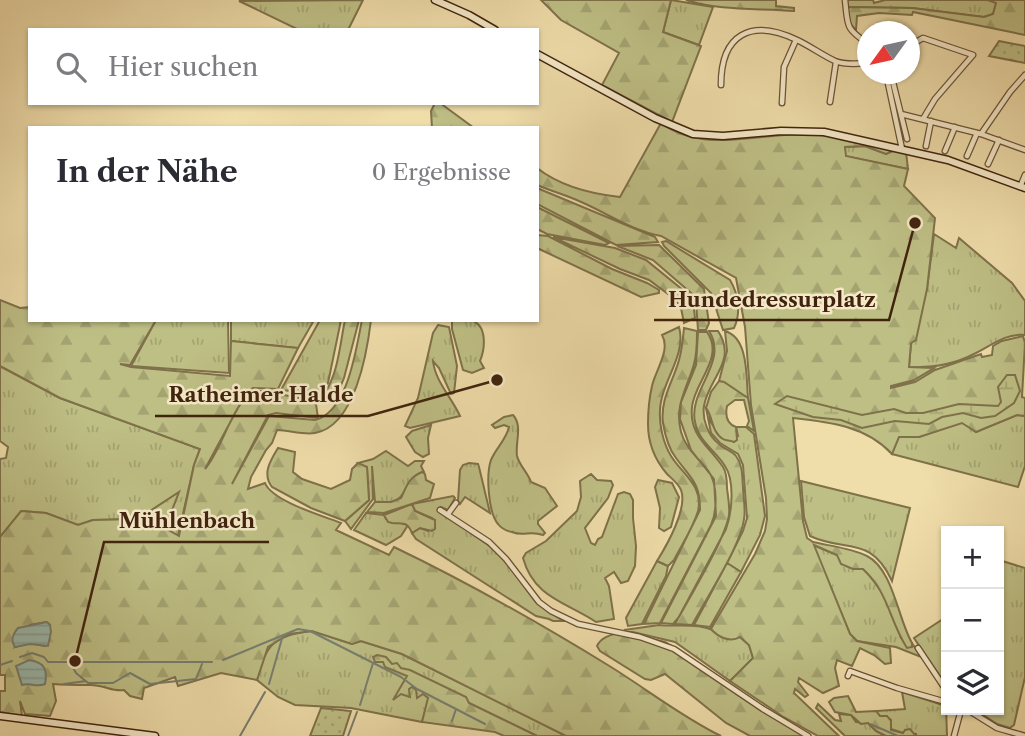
<!DOCTYPE html>
<html lang="de">
<head>
<meta charset="utf-8">
<style>
  body { margin:0; font-family:"Libre Caslon Text",serif; background:#f2f2f3; color:#2b2b33 }
  .controls { position:absolute; right:21px; bottom:21px; display:grid; overflow:hidden; border-radius:0px; box-shadow:0 2px 5px #0004 }
  .controls button { width:63px; height:63px; display:grid; place-items:center; padding:0; border:0; border-bottom:2px solid #e1e1e2; background:#fff; color:#2b2b33; font:35px sans-serif }
  .compass { position:absolute; left:857px; top:21px; width:63px; height:63px; border-radius:50%; background:#fff; box-shadow:0 2px 5px #0004; rotate:237deg }
  .list { margin:0; padding:0; list-style:none }
  h2 { display:flex; justify-content:space-between; align-items:center; height:91px; margin:0; padding:0 28px; font-size:30px }
  h2 small { font-size:23px; font-weight:400; color:#7c7c81 }
  .icon { flex:none; width:38px; height:38px; fill:none; stroke:currentColor; stroke-width:2; stroke-linecap:round; stroke-linejoin:round }
  .map { position:relative; flex:none; width:1025px; height:736px; overflow:hidden }
  .search { position:absolute; background:#fff; box-shadow:0 2px 5px #0004; left:28px; top:28px; width:511px; height:77px; display:flex; align-items:center; gap:18px; box-sizing:border-box; padding:0 24px; border-radius:0px; color:#7c7c81; font-size:26px }
  .panel { position:absolute; background:#fff; box-shadow:0 2px 5px #0004; left:28px; top:126px; width:511px; height:196px; border-radius:0px }
  .map>svg:first-child { display:block }
  .grass { fill:url(#grass-tufts); stroke:#7f714a; stroke-width:2 }
  .forest { fill:url(#forest-firs); stroke:#7f714a; stroke-width:2; fill-rule:evenodd }
  .wetland { fill:url(#wetland-marsh); stroke:#7f714a; stroke-width:2 }
  .park { fill:url(#park-dots); stroke:#7f714a; stroke-width:2 }
  .water { fill:url(#water-rules); stroke:#777e6f; stroke-width:2 }
  .lines { fill:none; stroke-linecap:round; stroke-linejoin:round }
  .stream { stroke:#777e6f; stroke-width:2 }
  .street-casing { stroke:#6c5235; stroke-width:7 }
  .secondary-casing { stroke:#40230e; stroke-width:9 }
  .street { stroke:#f5e9c8; stroke-width:4.5 }
  .secondary { stroke:#f5e9c8; stroke-width:6 }
  .leader { fill:none; stroke:#40230e; stroke-width:2.5 }
  .callout-dot { fill:#40230e; stroke:#f5e9c8; stroke-width:2.5 }
  .callout-label { font-size:21px; text-anchor:middle; font-weight:bold; fill:#40230e; stroke:#f5e9c8; stroke-width:5; stroke-linejoin:round; paint-order:stroke }
</style>
</head>
<body>
<div class="map">
<svg width="1025" height="736" viewBox="0 0 1025 736">
  <defs>
    <pattern id="grass-tufts" width="24" height="20" patternUnits="userSpaceOnUse" patternTransform="scale(1.75)"><rect width="24" height="20" fill="#bebf85"/><path d="M3 7l-1-3M5 7V3M7 7l1-3M15 17l-1-3M17 17v-4M19 17l1-3" fill="none" stroke="#a4a472"/></pattern>
    <pattern id="forest-firs" width="22" height="20" patternUnits="userSpaceOnUse" patternTransform="scale(1.75)"><rect width="22" height="20" fill="#bebf85"/><path d="M5 1l3.5 6h-7zM16 11l3.5 6h-7z" fill="#a4a472"/></pattern>
    <pattern id="wetland-marsh" width="20" height="14" patternUnits="userSpaceOnUse" patternTransform="scale(1.75)"><rect width="20" height="14" fill="#bebf85"/><path d="M1 5h8M5 5V1M11 12h8M15 12V8" fill="none" stroke="#a4a472"/></pattern>
    <pattern id="park-dots" width="8" height="8" patternUnits="userSpaceOnUse" patternTransform="scale(1.75)"><rect width="8" height="8" fill="#bebf85"/><path d="M2 2h.1M6 6h.1" fill="none" stroke="#a4a472" stroke-width="1.8" stroke-linecap="round"/></pattern>
    <pattern id="water-rules" width="6" height="5" patternUnits="userSpaceOnUse" patternTransform="scale(1.75)"><rect width="6" height="5" fill="#9bbbaf"/><path d="M0 2.5h6" fill="none" stroke="#87a095"/></pattern>
  </defs>
  <rect width="100%" height="100%" fill="#efddaa"/>
  <filter id="stains"><feTurbulence type="fractalNoise" baseFrequency=".00286" numOctaves="4"/><feColorMatrix values="0 0 0 0 .2 0 0 0 0 .09 0 0 0 0 .02 0 0 0 .5 -.17"/></filter>
  <radialGradient id="worn" r=".72"><stop offset=".6" stop-color="#630" stop-opacity="0"/><stop offset="1" stop-color="#630" stop-opacity=".3"/></radialGradient>
  <!-- grass -->
  <path class="grass" d="M 363,0 L 348,30 L 299,30 L 239,1 Z
    M 671,0 L 713,7 L 699,45 L 663,32 Z
    M 847,0 L 873,0 L 874,3 L 885,0 L 988,0 L 997,2 L 993,14 L 984,17 L 912,8 L 847,7 Z
    M 865,146 L 886,154 L 895,150 L 906,152 L 908,169 L 845,156 L 845,147 Z
    M 934,234 L 956,248 L 959,238 L 1012,283 L 1025,301 L 1025,335 C 1005,333 991,346 974,354 C 953,365 931,368 909,367 L 911,343 L 927,289 Z
    M 156,320 L 228,320 L 229,373 L 131,366 Z
    M 231,320 L 305,320 L 313,322 L 298,348 L 231,341 Z
    M 320,320 L 341,320 L 328,383 L 317,394 L 281,390 Z
    M 452,320 C 458,320 465,319 470,320 C 488,324 485,349 480,361 L 484,368 L 472,373 L 463,370 L 452,329 Z
    M 438,325 L 449,327 L 457,366 L 454,393 L 451,394 L 439,368 L 433,361 C 435,381 452,398 460,416 L 410,428 L 405,426 L 418,398 L 433,333 Z
    M 725,331 C 749,338 746,377 748,398 L 719,381 L 727,351 Z
    M 0,366 L 60,398 L 200,449 L 194,465 L 178,536 L 165,529 L 178,493 L 138,519 L 93,520 L 78,525 L 46,513 L 22,511 L 0,537 L 0,459 L 6,458 L 8,447 L 0,441 Z
    M 706,408 L 710,412 L 710,421 L 721,437 L 738,436 L 736,427 L 746,427 L 754,434 L 765,516 L 760,535 L 741,572 L 727,563 L 743,531 L 747,518 L 743,465 L 738,454 L 720,443 L 711,433 Z
    M 513,415 C 523,426 515,442 517,456 C 519,465 528,473 531,482 L 545,488 L 557,506 L 538,521 L 538,524 L 545,533 L 543,535 C 529,530 524,537 512,532 C 507,531 501,528 498,524 C 488,512 486,474 491,460 C 496,448 506,440 509,427 L 504,425 L 495,428 L 492,425 L 504,417 Z
    M 1017,415 L 1025,416 L 1025,466 L 1018,487 L 892,454 L 898,437 L 919,437 L 962,422 L 976,432 Z
    M 431,425 L 428,438 L 429,454 L 423,457 L 415,452 L 406,437 L 412,431 Z
    M 386,451 L 408,466 L 415,461 L 424,461 L 421,466 L 424,472 C 403,479 407,499 392,502 C 387,503 380,501 375,502 L 372,466 L 373,499 L 351,529 L 345,521 L 369,500 L 367,468 L 358,463 L 373,459 Z
    M 469,463 L 478,464 L 479,467 L 490,513 L 465,497 L 460,504 L 458,501 L 460,470 L 463,465 Z
    M 591,474 L 597,480 L 611,481 L 613,485 L 608,498 L 585,528 L 591,543 L 595,545 L 598,539 L 602,537 L 618,494 L 624,492 L 630,494 L 633,500 L 633,518 L 636,546 L 635,566 L 628,581 L 621,583 L 614,572 L 605,578 L 609,586 L 614,619 L 596,622 C 566,602 534,598 523,558 L 526,553 L 546,541 L 577,511 L 581,497 L 580,481 Z
    M 658,480 L 672,483 L 679,497 L 671,527 L 664,531 L 659,528 L 660,508 L 655,487 Z
    M 801,481 L 910,508 L 892,581 C 871,535 847,553 810,536 L 804,517 Z
    M 453,496 L 455,498 L 448,510 L 441,507 L 439,511 L 491,547 L 508,564 L 536,602 L 563,621 L 553,621 L 549,619 L 536,616 L 416,539 L 412,533 L 420,528 L 428,531 L 432,518 L 415,511 L 412,504 Z
    M 366,513 L 384,515 L 386,519 L 408,525 L 401,536 L 386,545 L 354,530 Z
    M 813,545 L 837,555 L 853,569 L 863,569 C 882,587 894,613 901,638 L 912,643 L 921,657 L 896,647 L 857,641 L 850,634 Z
    M 999,560 L 1025,568 L 1025,677 L 1014,725 L 1010,728 L 997,724 L 976,710 L 999,710 Z
    M 657,561 L 668,566 L 666,576 L 642,624 L 628,626 L 626,618 Z
    M 946,617 L 946,685 L 914,638 Z
    M 659,625 C 674,627 695,623 710,629 C 723,634 722,642 740,637 L 749,645 L 753,658 L 730,681 L 675,642 L 624,630 Z
    M 312,631 L 352,644 L 361,641 L 402,654 L 566,736 L 537,736 L 469,703 L 429,698 L 422,722 L 351,708 L 295,705 L 278,697 L 257,680 C 265,644 275,635 312,631 Z
    M 902,692 L 946,706 L 947,736 L 916,736 L 916,734 L 903,733 L 891,729 L 891,720 L 887,717 L 880,716 L 876,711 L 905,709 Z
    M 818,704 L 835,720 L 841,721 L 839,714 L 851,715 L 856,722 L 868,723 L 876,731 L 886,736 L 845,736 L 816,708 Z"/>
  <!-- forest -->
  <path class="forest" d="M 541,0 L 671,0 L 663,32 L 701,46 L 672,122 L 602,85 L 619,53 L 561,20 Z
    M 686,0 L 776,0 L 776,6 L 794,8 L 794,11 C 758,8 720,11 686,0 Z
    M 988,0 L 1025,0 L 1025,35 L 913,12 L 912,15 L 879,13 L 857,16 L 856,30 C 848,24 848,16 847,7 L 912,8 L 984,17 L 993,14 L 996,3 Z
    M 435,103 L 440,103 L 474,128 L 432,128 L 431,111 Z
    M 661,123 C 704,155 761,132 810,134 C 839,136 867,144 895,150 L 886,154 L 865,146 L 845,147 L 846,156 L 908,169 L 904,186 L 935,218 L 927,289 L 916,340 L 911,343 L 909,367 L 934,368 L 914,380 L 891,386 L 891,388 L 915,382 L 935,370 L 981,354 L 982,357 L 992,355 L 993,346 L 1002,341 L 1023,336 L 1025,343 L 1022,397 L 1025,398 L 1025,416 L 1017,415 L 976,432 L 962,423 L 919,437 L 899,437 L 892,454 C 866,426 830,422 793,418 L 803,521 L 807,538 L 813,542 C 830,546 851,548 867,556 C 893,569 898,619 912,643 L 912,647 L 907,648 C 889,620 889,593 863,569 L 853,569 L 841,564 L 837,555 L 814,545 L 850,634 L 857,641 L 890,648 L 891,663 L 885,664 L 874,655 L 860,648 L 852,666 L 837,660 L 835,668 L 839,686 L 823,693 L 799,678 L 798,682 L 808,695 L 805,697 L 795,689 L 794,693 L 839,736 L 818,736 L 782,716 L 730,681 L 753,658 L 749,645 L 740,637 C 730,643 718,637 711,629 L 755,554 L 765,531 L 767,519 L 766,498 L 751,405 L 745,327 L 736,278 L 661,236 C 633,231 607,213 579,201 C 566,195 551,191 537,185 L 537,168 C 560,186 592,194 620,197 Z
    M 537,188 L 655,237 L 658,242 L 616,245 L 537,204 Z
    M 537,207 L 609,243 L 605,245 L 547,234 L 537,229 Z
    M 537,235 L 548,236 L 612,269 L 647,283 L 659,290 L 659,293 L 641,297 L 537,248 Z
    M 553,237 L 615,248 L 646,260 L 689,295 L 693,301 L 695,318 L 684,323 L 681,308 L 676,300 L 649,280 L 620,269 Z
    M 666,241 L 730,280 C 739,295 741,313 734,328 L 723,330 L 711,293 L 664,246 L 662,242 Z
    M 659,245 L 704,289 L 709,323 L 706,330 L 698,330 L 696,301 L 691,293 L 653,260 L 617,246 Z
    M 0,300 L 20,308 L 30,307 L 30,320 L 156,320 L 130,365 L 120,364 L 131,367 L 230,376 L 231,341 L 298,348 L 278,389 L 253,388 L 245,395 L 205,469 C 223,449 231,404 255,390 L 312,400 L 316,404 L 318,418 L 276,413 L 268,415 L 232,484 L 269,416 L 315,420 C 348,412 356,349 362,320 L 371,320 C 367,353 355,426 315,433 C 302,435 289,430 277,430 L 272,443 L 266,450 L 251,477 L 248,489 L 265,483 C 272,501 323,516 341,523 L 336,530 L 338,531 L 389,555 L 394,547 C 469,583 541,624 611,667 C 648,690 682,717 721,736 L 566,736 L 402,654 L 361,641 L 352,644 L 312,631 L 289,634 L 268,647 L 257,680 L 221,673 L 178,686 L 175,677 L 144,688 L 142,699 L 130,696 L 124,690 C 112,692 102,684 89,685 C 76,685 66,685 53,684 L 56,701 L 50,716 L 25,714 L 20,701 L 22,716 L 0,712 L 0,691 L 5,691 L 5,675 L 0,675 L 0,537 L 21,511 L 46,513 L 78,525 L 93,520 L 138,519 L 179,492 L 165,528 L 179,536 L 194,465 L 200,449 L 60,398 L 0,366 ZM 46,622 L 50,625 L 45,646 L 30,643 L 15,647 L 30,625 Z
    M 345,320 L 359,320 L 344,378 L 334,402 L 326,399 L 324,394 C 338,375 340,344 345,320 Z
    M 679,327 C 687,355 661,382 660,410 C 659,424 663,443 671,456 C 682,474 704,486 698,511 C 693,528 682,544 674,560 L 668,566 L 657,561 C 667,545 688,508 681,490 C 678,483 672,479 667,474 C 655,460 648,442 648,424 C 648,411 649,399 652,386 C 655,371 671,350 662,335 Z
    M 684,328 L 697,331 C 697,342 697,354 694,364 C 687,389 674,405 681,432 C 686,450 699,458 709,472 C 718,485 717,512 711,525 L 660,623 L 644,624 L 700,510 C 700,482 691,479 676,458 C 668,448 665,435 663,423 C 660,399 673,382 679,360 C 682,350 683,339 684,328 Z
    M 709,331 L 718,331 C 738,361 708,379 704,406 C 702,419 708,436 719,444 C 724,449 732,451 736,456 C 743,465 742,477 743,487 C 743,497 746,509 744,519 C 741,545 706,599 692,625 L 675,624 L 726,529 C 732,513 735,481 725,466 C 715,450 699,442 695,422 C 688,390 729,362 709,331 Z
    M 698,332 L 707,332 C 725,358 694,382 692,407 C 689,436 709,446 723,467 C 727,473 727,481 727,488 C 728,497 730,506 729,515 C 726,537 691,595 679,617 L 673,624 L 661,623 L 716,516 L 714,479 L 691,450 L 680,419 L 681,402 L 696,365 Z
    M 719,381 L 724,382 L 748,398 L 754,431 L 747,426 L 749,421 L 744,400 L 735,400 L 727,406 C 725,416 727,424 736,427 L 737,440 L 734,442 C 730,440 726,441 723,439 C 711,432 713,416 706,408 L 711,392 Z
    M 278,448 L 295,452 L 293,472 L 302,479 L 331,489 L 350,480 L 352,469 L 358,463 L 367,467 L 369,500 L 345,521 L 311,508 L 272,487 C 262,474 270,461 278,448 Z
    M 422,472 L 425,474 L 426,480 L 434,484 L 430,498 L 384,513 L 367,512 L 375,502 L 391,502 L 401,498 C 407,486 408,478 422,472 Z
    M 412,504 L 415,511 L 435,520 L 435,529 L 432,531 L 420,528 L 412,533 C 407,521 403,524 392,523 L 388,522 L 384,515 Z
    M 727,563 L 741,572 L 710,627 L 694,625 Z
    M 621,632 L 665,642 L 675,648 L 741,695 L 810,736 L 750,736 L 726,723 L 665,674 L 651,680 L 645,679 L 600,651 L 597,646 C 601,637 611,635 621,632 Z
    M 377,655 L 386,657 L 392,664 L 397,663 L 401,668 L 410,670 L 466,697 L 469,703 L 537,736 L 504,736 L 495,732 L 422,722 L 428,698 L 423,694 L 417,698 L 416,690 L 412,687 L 409,689 L 410,697 L 401,694 L 393,700 L 407,676 L 385,667 L 383,662 L 375,662 L 373,657 Z
    M 848,696 L 856,712 L 876,711 L 880,716 L 887,716 L 891,721 L 891,730 L 903,733 L 905,730 L 910,729 L 916,736 L 886,736 L 876,731 L 868,723 L 861,724 L 851,715 L 835,712 L 829,702 L 834,698 Z"/>
  <!-- wetland -->
  <path class="wetland" d="M 1007,375 L 1015,375 L 1020,391 L 1014,403 L 995,416 L 981,418 L 963,413 L 942,417 L 929,424 L 895,421 L 862,428 L 841,420 L 813,417 L 775,404 L 787,396 L 862,415 L 894,409 L 906,413 L 923,413 L 959,404 L 998,406 L 1001,402 L 998,387 Z"/>
  <!-- park -->
  <path class="park" d="M 999,41 L 1025,46 L 1025,63 L 989,56 Z
    M 321,708 L 351,711 L 343,736 L 310,736 Z"/>
  <!-- water -->
  <path class="water" d="M 47,622 L 50,625 L 51,632 L 48,646 L 30,644 L 15,647 C 10,640 13,634 18,628 Z
    M 29,660 C 44,662 48,669 45,684 C 35,688 31,682 22,685 L 16,666 Z"/>
  <g class="lines">
    <!-- stream -->
    <path class="stream" d="M 20,657 L 32,653 L 44,657 L 48,662 L 212,662
      M 223,660 L 298,629 L 310,631 L 401,677 L 417,689 L 456,709 L 452,721
      M 70,662 L 76,673 L 88,683 L 113,683 L 130,673 L 150,684 L 196,679 L 202,664
      M 0,665 L 12,661
      M 64,684 L 86,681
      M 269,684 L 283,635
      M 360,705 L 373,663
      M 456,709 L 485,724
      M 870,724 L 898,736
      M 240,736 L 265,692
      M 348,736 L 357,712"/>
    <!-- street casing -->
    <g class="street-casing">
      <path id="street" d="M 845,0 C 848,26 845,28 867,43
        M 882,27 L 888,32
        M 909,46 L 923,38 L 973,55 L 935,99 L 923,119
        M 886,74 L 902,149
        M 891,74 L 907,139
        M 721,85 C 721,34 751,18 797,40 C 810,46 822,55 835,61 C 845,65 857,64 867,63
        M 830,102 L 836,62
        M 782,103 L 784,67 L 796,40
        M 901,114 L 981,134 L 1025,150
        M 981,134 L 1010,92 L 1025,75
        M 926,146 L 931,121
        M 945,151 L 955,127
        M 967,156 L 977,133
        M 988,164 L 999,140
        M 1020,187 L 1025,175
        M 440,510 L 489,542 L 506,559 L 539,602 L 551,611 L 578,624 L 640,637 L 674,649 L 763,709 L 808,736
        M 448,514 L 456,503
        M 918,648 L 946,690
        M 848,676 L 850,671 L 897,688 L 946,702
        M 968,710 L 997,728 L 1025,736
        M 954,736 L 961,710"/>
    </g>
    <!-- secondary casing -->
    <g class="secondary-casing">
      <path id="secondary" d="M 435,0 L 469,15 L 495,30
        M 537,54 L 655,118 L 693,134 L 723,136 L 781,131 L 824,132 L 948,160 L 1025,188
        M 0,716 L 155,736"/>
    </g>
    <!-- street -->
    <use href="#street" class="street"/>
    <!-- secondary -->
    <use href="#secondary" class="secondary"/>
  </g>
  <!-- callouts -->
  <path class="leader" d="M915 223L889 320H654M497 380L368 416H155M75 661L104 542H269"/>
  <g class="callout-dot">
    <circle cx="915" cy="223" r="7"/>
    <circle cx="497" cy="380" r="7"/>
    <circle cx="75" cy="661" r="7"/>
  </g>
  <g class="callout-label">
    <text x="772" y="307">Hundedressurplatz</text>
    <text x="261" y="402">Ratheimer Halde</text>
    <text x="187" y="528">Mühlenbach</text>
  </g>
  <rect width="100%" height="100%" filter="url(#stains)"/>
  <rect width="100%" height="100%" fill="url(#worn)"/>
</svg>
<div class="controls">
<button>+</button>
<button>−</button>
<button><svg class="icon" aria-label="layers" viewBox="0 0 24 24"><path d="M12 4l9 5-9 5-9-5zM3 14l9 5 9-5"/></svg></button>
</div>
<svg class="compass" viewBox="-18 -18 36 36"><path d="M0-13l5 13h-10z" fill="#e53935"/><path d="M0 13l5-13h-10z" fill="#7c7c81"/></svg>
<div class="search"><svg class="icon" aria-label="search" viewBox="0 0 24 24"><circle cx="10" cy="10" r="6"/><path d="M15 15l6 6"/></svg>Hier suchen</div>
<section class="panel">
<h2>In der Nähe<small>0 Ergebnisse</small></h2>
<ul class="list">
</ul>
</section>
</div>
</body>
</html>
